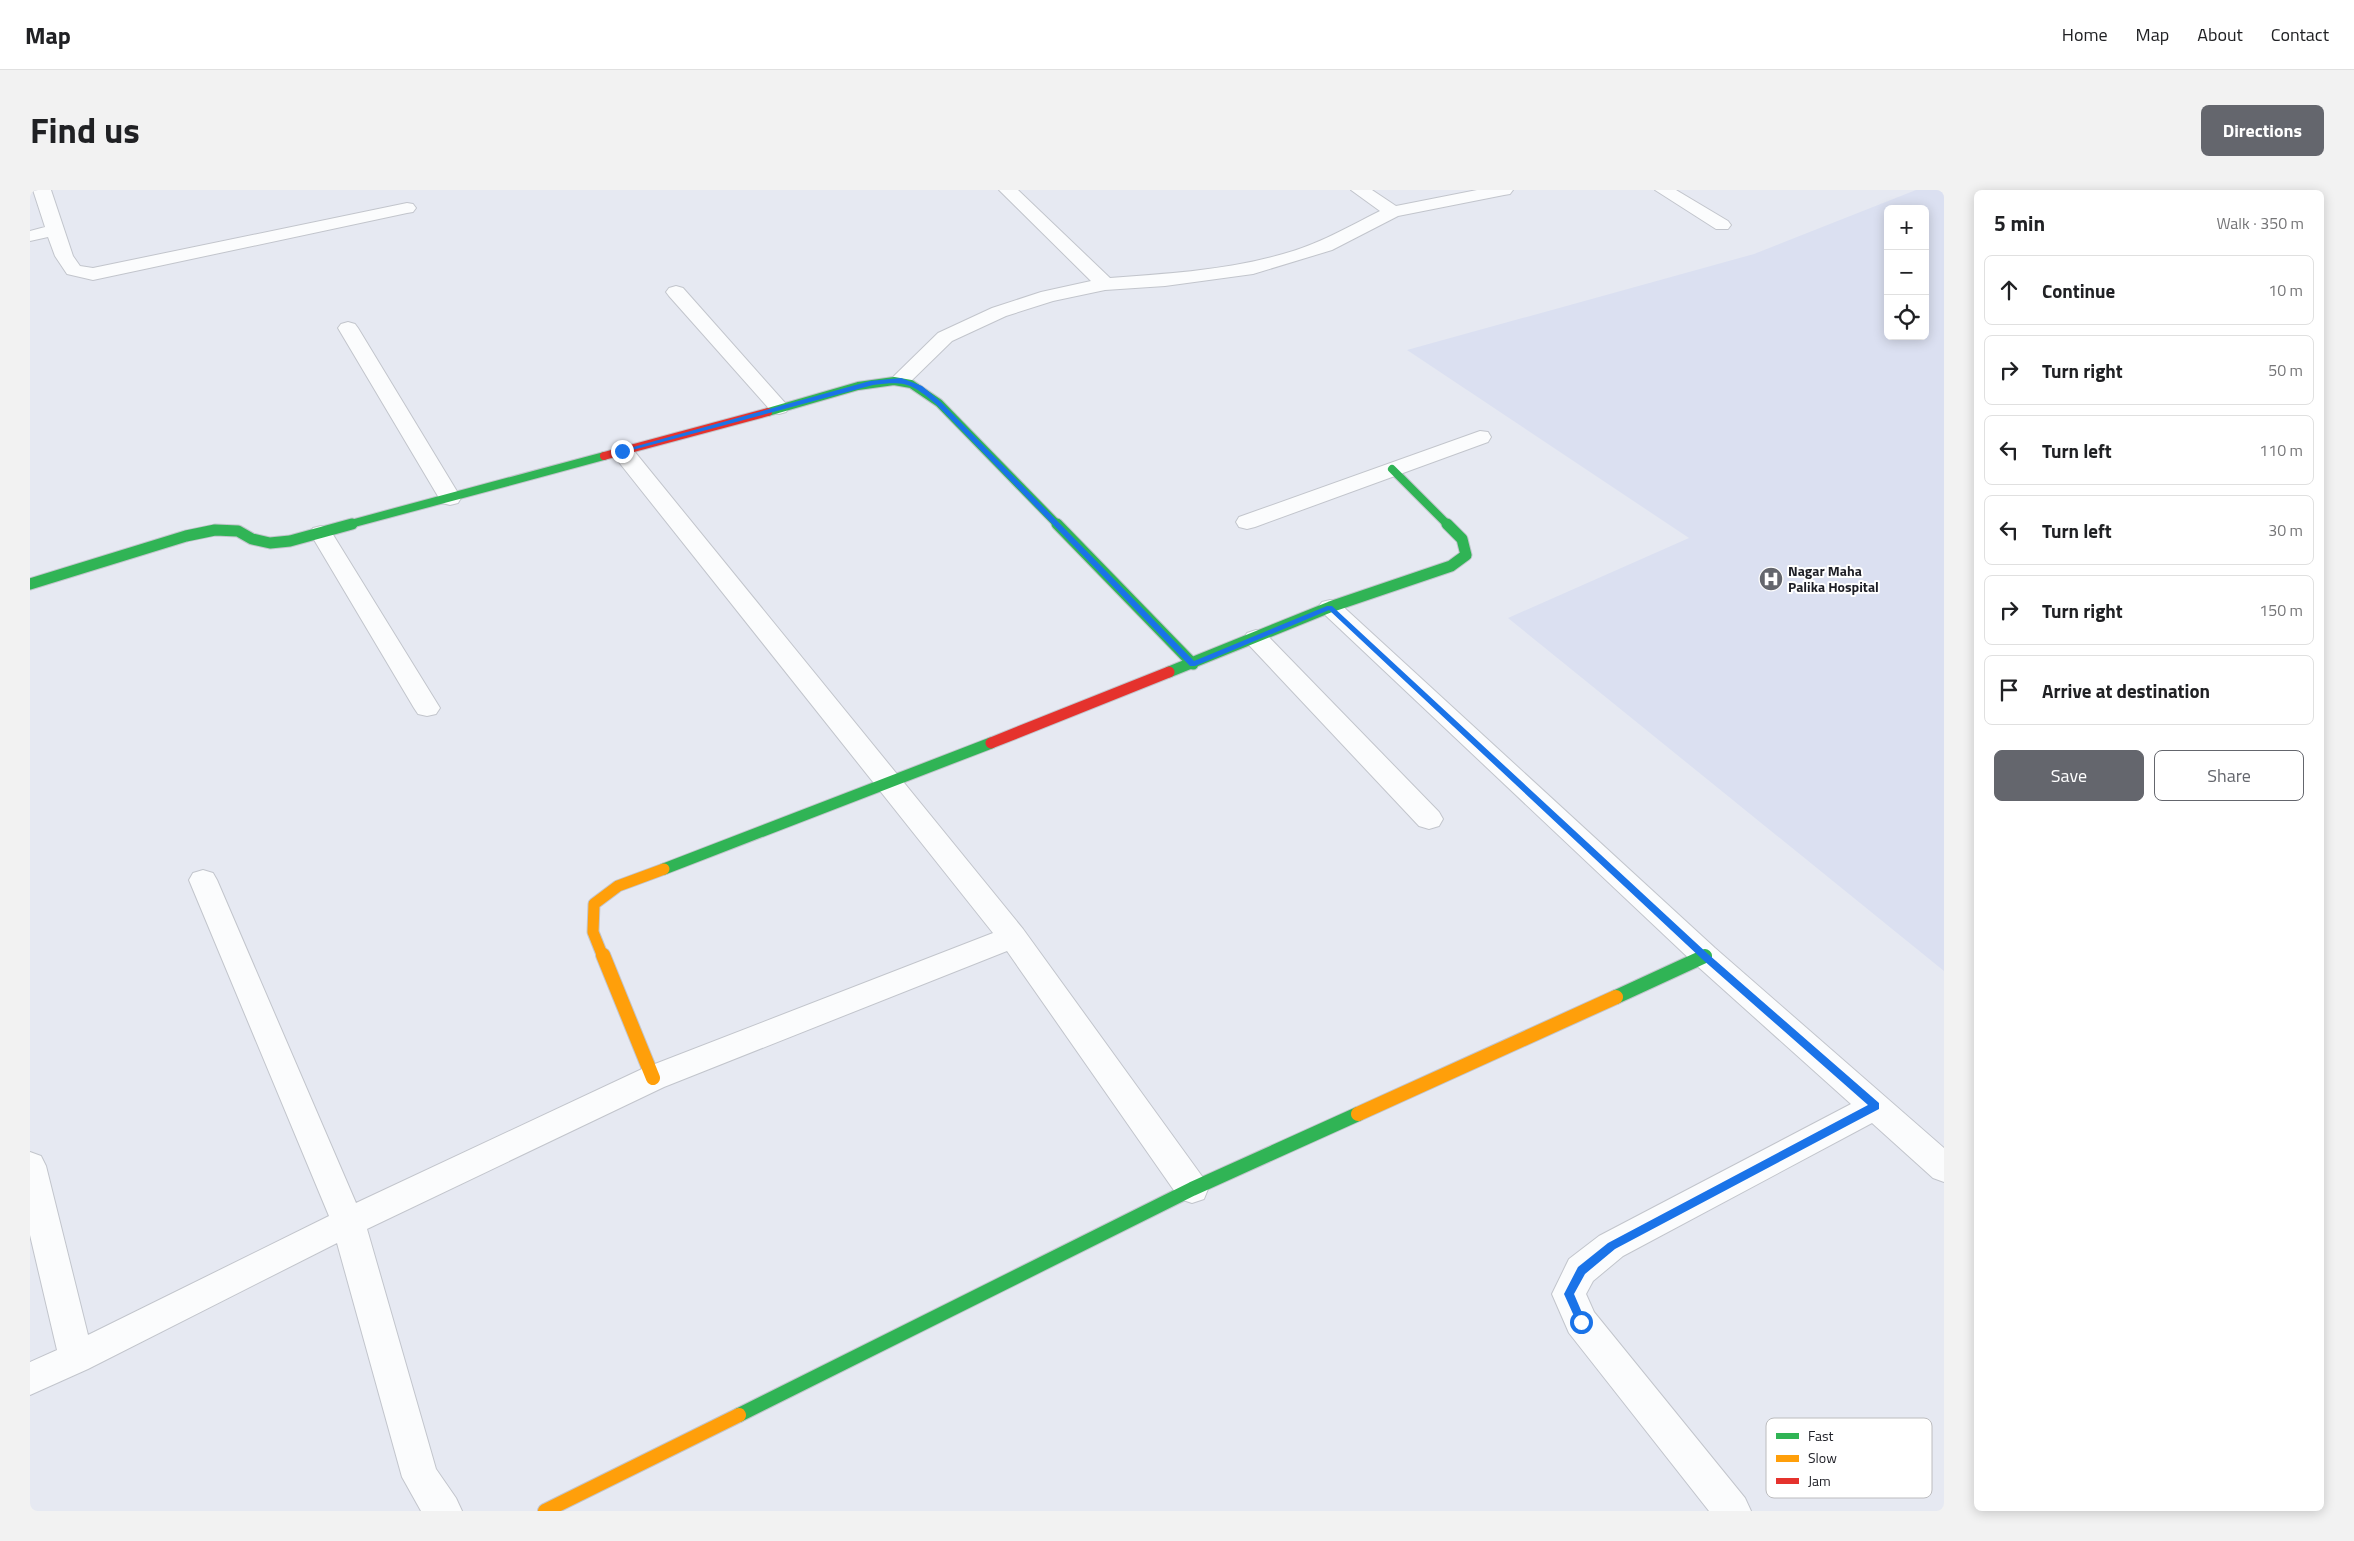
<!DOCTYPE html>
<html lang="en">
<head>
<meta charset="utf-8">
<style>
  body { margin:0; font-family:"Titillium Web",sans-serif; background:#f2f2f2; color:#202124 }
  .controls { position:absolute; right:15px; top:15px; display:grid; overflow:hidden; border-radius:8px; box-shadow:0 2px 12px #0003 }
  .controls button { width:45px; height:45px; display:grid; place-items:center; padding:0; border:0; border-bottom:1px solid #e0e0e0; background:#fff; color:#202124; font:25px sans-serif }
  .stop { position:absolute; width:15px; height:15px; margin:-11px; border:4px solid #1a73e8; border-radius:50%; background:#fff }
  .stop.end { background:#1a73e8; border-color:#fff; box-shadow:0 1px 5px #0008 }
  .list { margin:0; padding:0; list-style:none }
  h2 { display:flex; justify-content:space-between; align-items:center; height:65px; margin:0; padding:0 20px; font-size:21px }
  h2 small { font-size:16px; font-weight:400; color:#757577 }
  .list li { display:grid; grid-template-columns:32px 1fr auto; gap:15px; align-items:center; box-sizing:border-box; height:70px; margin:0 10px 10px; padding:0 10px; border:1px solid #e0e0e0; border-radius:8px }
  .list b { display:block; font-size:19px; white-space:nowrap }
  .list em { font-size:16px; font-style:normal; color:#757577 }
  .actions { display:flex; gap:10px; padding:15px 20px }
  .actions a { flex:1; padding:11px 0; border:1px solid #64666d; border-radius:8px; text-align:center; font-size:18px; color:#64666d }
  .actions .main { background:#64666d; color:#fff }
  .icon { flex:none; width:28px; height:28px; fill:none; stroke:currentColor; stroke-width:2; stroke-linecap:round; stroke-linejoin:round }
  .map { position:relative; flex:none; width:1914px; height:1321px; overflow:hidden; border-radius:8px }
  header { display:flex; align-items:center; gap:30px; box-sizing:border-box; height:70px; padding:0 25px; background:#fff; border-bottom:1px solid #e0e0e0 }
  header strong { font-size:24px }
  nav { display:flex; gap:28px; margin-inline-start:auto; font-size:18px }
  .intro { display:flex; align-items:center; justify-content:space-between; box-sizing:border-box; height:120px; padding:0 30px }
  h1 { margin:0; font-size:35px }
  .button { padding:12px 22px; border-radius:8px; background:#64666d; color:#fff; font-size:18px; font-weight:700 }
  main { display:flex; gap:30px; padding:0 30px }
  aside { flex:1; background:#fff; border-radius:8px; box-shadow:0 2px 12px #0003 }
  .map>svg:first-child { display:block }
  .built { fill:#dbe0f1; fill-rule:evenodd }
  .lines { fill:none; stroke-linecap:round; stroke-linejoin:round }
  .street-casing { stroke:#c2c5cc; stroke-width:2 }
  .fast-far2-casing { stroke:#c2c5cc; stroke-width:10 }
  .fast-far1-casing { stroke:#c2c5cc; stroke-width:13 }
  .fast-casing { stroke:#c2c5cc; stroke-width:16 }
  .slow-far1-casing { stroke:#c2c5cc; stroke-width:13 }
  .slow-casing { stroke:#c2c5cc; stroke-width:16 }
  .jam-far1-casing { stroke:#c2c5cc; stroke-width:10 }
  .jam-casing { stroke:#c2c5cc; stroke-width:13 }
  .street { fill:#fbfcfd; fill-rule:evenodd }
  .fast-far2 { stroke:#30b455; stroke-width:8 }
  .fast-far1 { stroke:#30b455; stroke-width:11 }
  .fast { stroke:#30b455; stroke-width:14 }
  .slow-far1 { stroke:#ff9f0a; stroke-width:11 }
  .slow { stroke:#ff9f0a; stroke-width:14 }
  .jam-far1 { stroke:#e5322d; stroke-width:8 }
  .jam { stroke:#e5322d; stroke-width:11 }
  .route { fill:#1a73e8 }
  .labels { text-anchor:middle; stroke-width:4; stroke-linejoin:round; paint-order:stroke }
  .poi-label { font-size:14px; font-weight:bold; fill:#1e1f26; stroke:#fff; text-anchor:start }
  .key { fill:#fff; stroke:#bcbcbe; stroke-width:1 }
  .key-label { font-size:14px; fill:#1e1f26 }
</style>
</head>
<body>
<header>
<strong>Map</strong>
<nav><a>Home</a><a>Map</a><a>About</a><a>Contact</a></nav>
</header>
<div class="intro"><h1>Find us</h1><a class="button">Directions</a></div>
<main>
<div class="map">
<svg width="1914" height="1321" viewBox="0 0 1914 1321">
  <rect width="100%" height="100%" fill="#e6e9f2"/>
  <!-- built -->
  <path class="built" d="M 1886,0 L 1914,0 L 1914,781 L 1478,428 L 1659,348 L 1377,160 L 1724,64 ZM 1858,19 L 1895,19 L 1895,146 L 1858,146 Z"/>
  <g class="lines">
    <!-- street casing -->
    <g class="street-casing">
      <path id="street" d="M 3,0 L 21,0 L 43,66 L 50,76 L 63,78 L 377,13 L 383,14 L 386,18 L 383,22 L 377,23 L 63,90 L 37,84 L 25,66 L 18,47 L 0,51 L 0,41 L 15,37 Z
        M 969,0 L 988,0 L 1080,88 C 1137,84 1197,80 1253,64 C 1287,55 1318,37 1350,21 L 1321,0 L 1342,0 L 1366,16 L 1447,0 L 1483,0 L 1480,4 L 1474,5 L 1368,26 L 1302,60 L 1223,84 L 1135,96 L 1075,100 L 1023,111 L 976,126 L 922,151 L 878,194 L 871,196 L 864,194 L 861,190 L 864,186 L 908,143 L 962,118 L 1011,102 L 1061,91 Z
        M 1625,0 L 1646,0 L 1698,31 L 1701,35 L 1698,39 L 1686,39 Z
        M 646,96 L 653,98 L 756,214 L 759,218 L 756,222 L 749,224 L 742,222 L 639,106 L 636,102 L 639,98 Z
        M 318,132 L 325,134 L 328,138 L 431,308 L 428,313 L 420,315 L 412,313 L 409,308 L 308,138 L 311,134 Z
        M 1450,241 L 1458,242 L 1461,247 L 1458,252 L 1225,337 L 1217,339 L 1209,337 L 1206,332 L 1209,327 Z
        M 592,255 L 600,256 L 993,739 L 1174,989 L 1178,999 L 1174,1009 L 1162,1013 L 1150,1009 L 977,761 L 634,897 L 337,1039 L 406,1279 L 426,1308 L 432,1321 L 391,1321 L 372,1287 L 307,1053 L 58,1179 L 0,1205 L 0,1172 L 27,1160 L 0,1045 L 0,962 L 11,966 L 16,976 L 58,1145 L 299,1026 L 159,690 L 163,683 L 173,680 L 183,683 L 187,690 L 326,1013 L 612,879 L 963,743 L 584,266 L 581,261 L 584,256 Z
        M 291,336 L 299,338 L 302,343 L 410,518 L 406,524 L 397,526 L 388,524 L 384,518 L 280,343 L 283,338 Z
        M 1300,410 L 1308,412 L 1685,758 L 1914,958 L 1914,992 L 1903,988 L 1842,933 L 1593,1066 L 1563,1091 L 1556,1104 L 1564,1122 L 1715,1308 L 1721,1321 L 1679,1321 L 1539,1143 L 1522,1104 L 1539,1069 L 1569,1046 L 1821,914 L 1665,774 L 1292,422 L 1288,417 L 1292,412 Z
        M 1226,440 L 1235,443 L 1409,622 L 1413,629 L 1409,636 L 1399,639 L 1389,636 L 1217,453 L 1214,448 L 1217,443 Z"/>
    </g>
    <!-- fast-far2 casing -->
    <g class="fast-far2-casing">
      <path id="fast-far2" d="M 738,222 L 828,196 L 864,191 L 881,194 L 909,213 L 1028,335
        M 1362,279 L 1418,335
        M 317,335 L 574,266"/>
    </g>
    <!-- fast-far1 casing -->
    <g class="fast-far1-casing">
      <path id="fast-far1" d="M 1027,334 L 1163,474
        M 0,394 L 156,346 L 185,340 L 208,341 L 222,349 L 240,353 L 260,351 L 322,334
        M 1139,482 L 1300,417 L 1421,376 L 1436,365 L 1432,349 L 1417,334
        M 634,679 L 961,553"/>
    </g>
    <!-- fast casing -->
    <g class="fast-casing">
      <path id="fast" d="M 1586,807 L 1675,766
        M 709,1225 L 1162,999 L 1328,924"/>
    </g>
    <!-- slow-far1 casing -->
    <g class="slow-far1-casing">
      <path id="slow-far1" d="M 573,767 L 563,742 L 564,714 L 588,696 L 634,679"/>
    </g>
    <!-- slow casing -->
    <g class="slow-casing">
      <path id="slow" d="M 573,765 L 623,888
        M 1328,924 L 1586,807
        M 515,1321 L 709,1225"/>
    </g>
    <!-- jam-far1 casing -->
    <g class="jam-far1-casing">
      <path id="jam-far1" d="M 574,266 L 738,222"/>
    </g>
    <!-- jam casing -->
    <g class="jam-casing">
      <path id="jam" d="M 961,553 L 1139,482"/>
    </g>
    <!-- street -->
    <use href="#street" class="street"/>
    <!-- fast-far2 -->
    <use href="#fast-far2" class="fast-far2"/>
    <!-- fast-far1 -->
    <use href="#fast-far1" class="fast-far1"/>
    <!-- fast -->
    <use href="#fast" class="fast"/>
    <!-- slow-far1 -->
    <use href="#slow-far1" class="slow-far1"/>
    <!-- slow -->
    <use href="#slow" class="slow"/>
    <!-- jam-far1 -->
    <use href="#jam-far1" class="jam-far1"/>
    <!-- jam -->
    <use href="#jam" class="jam"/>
  </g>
  <!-- route -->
  <path class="route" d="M 871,188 L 892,196 L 911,212 L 1164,471 L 1297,416 L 1302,416 L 1678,764 L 1849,913 L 1849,919 L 1585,1059 L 1555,1084 L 1544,1104 L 1556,1132 L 1555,1135 L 1548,1135 L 1534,1104 L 1548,1077 L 1578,1053 L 1838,915 L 1672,769 L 1299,420 L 1165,476 L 1160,476 L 907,215 C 881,193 876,191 843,195 L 595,262 L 589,261 L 840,191 Z"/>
  <!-- icons -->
  <defs>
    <g id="hospital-disc" transform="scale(1.25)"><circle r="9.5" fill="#64666d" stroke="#fff"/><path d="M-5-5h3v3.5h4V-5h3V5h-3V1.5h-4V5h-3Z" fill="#fff"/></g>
  </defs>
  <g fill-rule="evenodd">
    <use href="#hospital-disc" x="1741" y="389"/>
  </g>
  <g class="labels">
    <!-- poi labels -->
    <g class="poi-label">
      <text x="1758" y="386">Nagar Maha<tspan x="1758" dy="16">Palika Hospital</tspan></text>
    </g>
  </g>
  <!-- legend -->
  <rect x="1736" y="1228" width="166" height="80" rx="8" class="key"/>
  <rect x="1746" y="1243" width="23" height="6" fill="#30b455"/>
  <rect x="1746" y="1265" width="23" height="7" fill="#ff9f0a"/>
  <rect x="1746" y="1288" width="23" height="6" fill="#e5322d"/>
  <g class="key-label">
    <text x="1778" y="1251">Fast</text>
    <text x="1778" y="1273">Slow</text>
    <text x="1778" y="1296">Jam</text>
  </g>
</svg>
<div class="controls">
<button>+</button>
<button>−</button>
<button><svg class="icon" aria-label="locate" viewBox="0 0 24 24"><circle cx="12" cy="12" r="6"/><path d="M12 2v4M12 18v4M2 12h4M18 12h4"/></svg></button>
</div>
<div class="stop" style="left:1551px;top:1132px"></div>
<div class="stop end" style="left:592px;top:261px"></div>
</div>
<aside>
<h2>5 min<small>Walk · 350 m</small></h2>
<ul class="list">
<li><svg class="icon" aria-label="ahead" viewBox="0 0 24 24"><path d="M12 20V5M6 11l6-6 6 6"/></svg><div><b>Continue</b></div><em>10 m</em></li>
<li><svg class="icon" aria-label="right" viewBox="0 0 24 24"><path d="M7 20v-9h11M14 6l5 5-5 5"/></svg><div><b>Turn right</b></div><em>50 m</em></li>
<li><svg class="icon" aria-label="left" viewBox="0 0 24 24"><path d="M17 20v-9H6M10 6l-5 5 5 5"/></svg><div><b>Turn left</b></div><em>110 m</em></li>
<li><svg class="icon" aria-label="left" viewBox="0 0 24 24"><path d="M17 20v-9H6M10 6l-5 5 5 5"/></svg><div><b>Turn left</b></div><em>30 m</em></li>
<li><svg class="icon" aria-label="right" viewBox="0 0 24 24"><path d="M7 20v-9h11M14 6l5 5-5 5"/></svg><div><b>Turn right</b></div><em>150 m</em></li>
<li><svg class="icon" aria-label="arrive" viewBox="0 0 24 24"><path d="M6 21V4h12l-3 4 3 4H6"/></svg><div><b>Arrive at destination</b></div></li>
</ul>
<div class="actions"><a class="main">Save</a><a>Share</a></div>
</aside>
</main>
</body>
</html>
